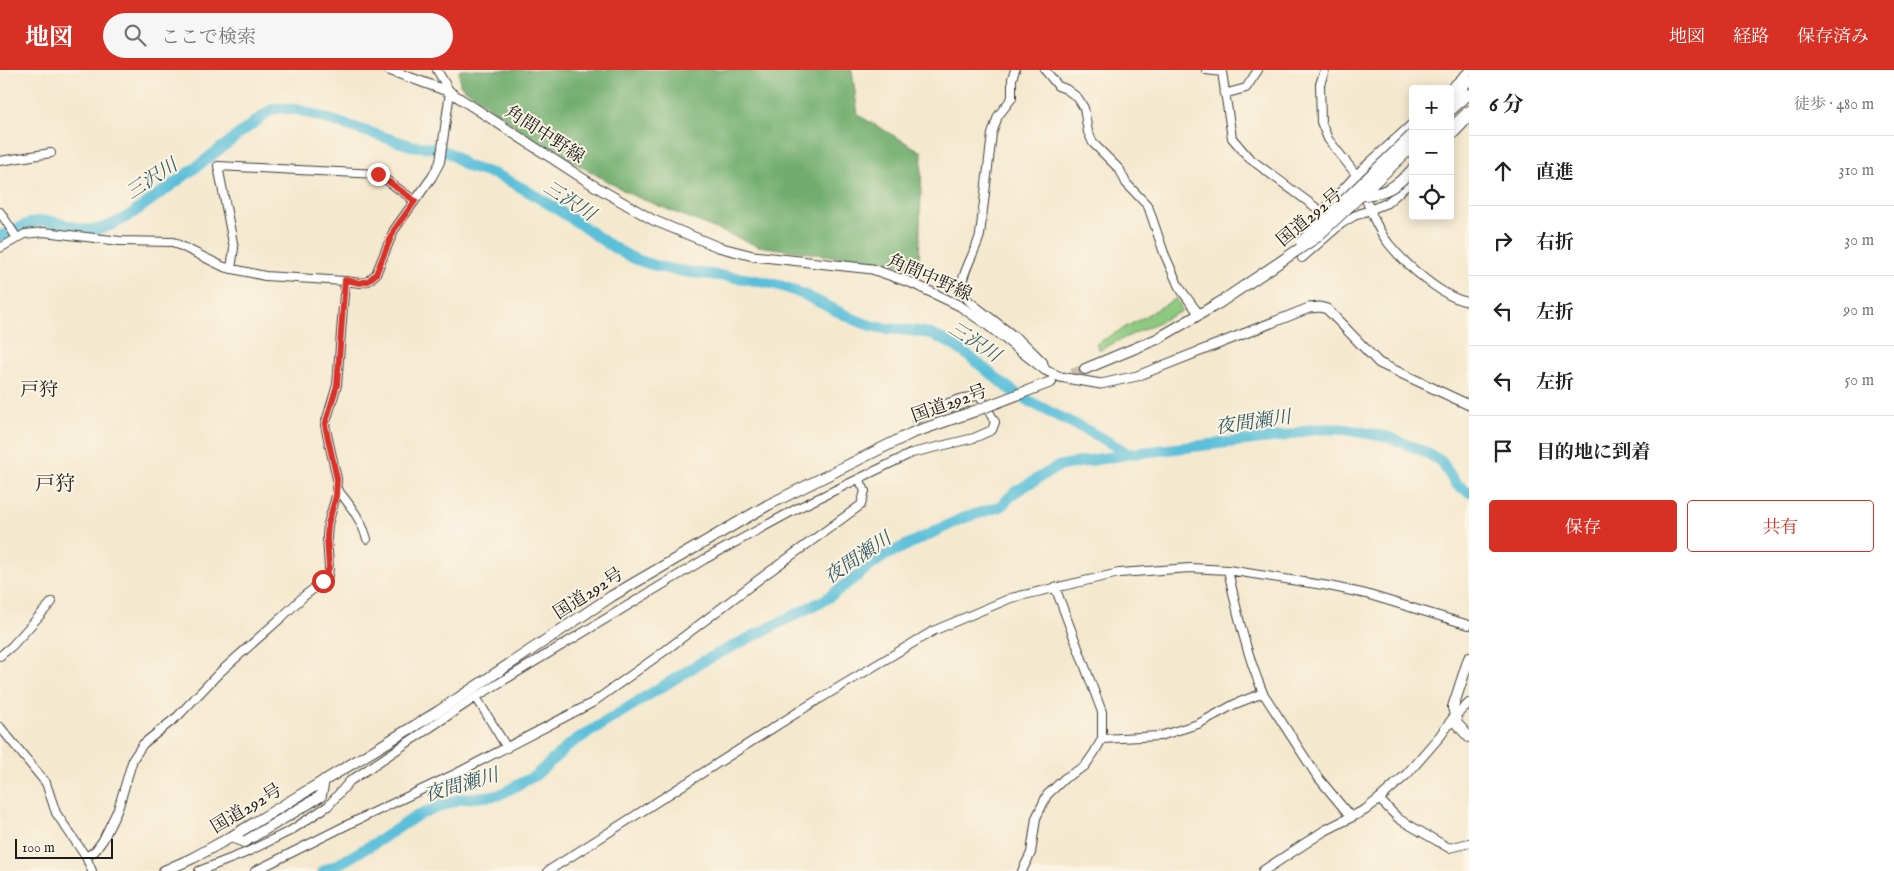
<!DOCTYPE html>
<html lang="ja">
<head>
<meta charset="utf-8">
<style>
  body { margin:0; font-family:"IM FELL English","Noto Serif JP",serif; background:#f6f6f6; color:#222 }
  .controls { position:absolute; right:15px; top:15px; display:grid; overflow:hidden; border-radius:5px; box-shadow:0 2px 12px #0003 }
  .controls button { width:45px; height:45px; display:grid; place-items:center; padding:0; border:0; border-bottom:1px solid #e0e0e0; background:#fff; color:#222; font:25px sans-serif }
  .scale { position:absolute; left:15px; bottom:12px; width:98px; box-sizing:border-box; padding-left:5px; border:2px solid #1c1c1c; border-top:0; font-size:14px; line-height:18px; white-space:nowrap; color:#1c1c1c; -webkit-text-stroke:4px #fcf5e5; paint-order:stroke }
  .stop { position:absolute; width:15px; height:15px; margin:-11px; border:4px solid #d93025; border-radius:50%; background:#fff }
  .stop.end { background:#d93025; border-color:#fff; box-shadow:0 1px 5px #0008 }
  .list { margin:0; padding:0; list-style:none }
  h2 { display:flex; justify-content:space-between; align-items:center; height:65px; margin:0; padding:0 20px; font-size:21px }
  h2 small { font-size:16px; font-weight:400; color:#767676 }
  .list li { display:grid; grid-template-columns:32px 1fr auto; gap:15px; align-items:center; box-sizing:border-box; height:70px; padding:0 20px; border-top:1px solid #e0e0e0 }
  .list b { display:block; font-size:19px; white-space:nowrap }
  .list em { font-size:16px; font-style:normal; color:#767676 }
  .actions { display:flex; gap:10px; padding:15px 20px }
  .actions a { flex:1; padding:11px 0; border:1px solid #d93025; border-radius:5px; text-align:center; font-size:18px; color:#d93025 }
  .actions .main { background:#d93025; color:#fff }
  .icon { flex:none; width:28px; height:28px; fill:none; stroke:currentColor; stroke-width:2; stroke-linecap:round; stroke-linejoin:round }
  .map { position:relative; flex:none; width:1469px; height:801px; overflow:hidden }
  header { display:flex; align-items:center; gap:30px; box-sizing:border-box; height:70px; padding:0 25px; background:#d93025; color:#fff }
  header strong { font-size:24px }
  nav { display:flex; gap:28px; margin-inline-start:auto; font-size:18px }
  .search { width:350px; height:45px; background:#f6f6f6; display:flex; align-items:center; gap:12px; box-sizing:border-box; padding:0 18px; border-radius:28px; color:#767676; font-size:19px }
  main { display:flex }
  aside { flex:1; background:#fff }
  .map>svg:first-child { display:block }
  .green { fill:#8cc97f; stroke:#54724e }
  .forest { fill:#71ad6e; stroke:#466445 }
  .lines { fill:none; stroke-linecap:round; stroke-linejoin:round }
  .river { stroke:#5bbfd9; stroke-width:11 }
  .highway-tunnel { stroke:#c9bfaa; stroke-width:10; stroke-dasharray:10 5; stroke-linecap:butt }
  .minor-casing { stroke:#3c3b37; stroke-width:10 }
  .major-casing { stroke:#3c3b37; stroke-width:11 }
  .highway-casing { stroke:#3c3b37; stroke-width:12 }
  .minor { stroke:#fff; stroke-width:8 }
  .major { stroke:#fff; stroke-width:9 }
  .highway { stroke:#fff; stroke-width:10 }
  .highway-bridge-casing { stroke:#3c3b37; stroke-width:12; stroke-linecap:butt }
  .highway-bridge { stroke:#fff; stroke-width:10 }
  .route { stroke:#d93025; stroke-width:6 }
  .labels { text-anchor:middle; stroke-width:4; stroke-linejoin:round; paint-order:stroke }
  .street-label { font-size:18px; fill:#1c1c1c; stroke:#fcf5e5 }
  .water-label { font-size:19px; font-style:italic; fill:#355d68; stroke:#fcf5e5 }
  .neighbourhood-label { font-size:19px; fill:#1c1c1c; stroke:#fcf5e5 }
  .quarter-label { font-size:20px; fill:#1c1c1c; stroke:#fcf5e5 }
</style>
</head>
<body>
<header>
<strong>地図</strong>
<div class="search"><svg class="icon" aria-label="search" viewBox="0 0 24 24"><circle cx="10" cy="10" r="6"/><path d="M15 15l6 6"/></svg>ここで検索</div>
<nav><a>地図</a><a>経路</a><a>保存済み</a></nav>
</header>
<main>
<div class="map">
<svg width="1469" height="801" viewBox="0 0 1469 801">
  <rect width="100%" height="100%" fill="#fcf5e5"/>
  <filter id="ink" filterUnits="userSpaceOnUse"><feTurbulence type="fractalNoise" baseFrequency=".02" numOctaves="2"/><feDisplacementMap in="SourceGraphic" scale="10" xChannelSelector="R" yChannelSelector="G"/><feConvolveMatrix kernelMatrix="1 2 1 2 8 2 1 2 1" color-interpolation-filters="sRGB"/></filter>
  <filter id="wash" filterUnits="userSpaceOnUse"><feTurbulence type="fractalNoise" baseFrequency=".0096" numOctaves="4" result="noise"/><feDisplacementMap in="SourceGraphic" scale="20" xChannelSelector="R" yChannelSelector="G"/><feGaussianBlur stdDeviation="1.12" result="paint"/><feColorMatrix in="noise" values="0 0 0 0 0 0 0 0 0 0 0 0 0 0 0 0 0 1.4 0 .05"/><feComposite in="paint" operator="in"/></filter>
  <g filter="url(#wash)">
    <rect width="100%" height="100%" fill="#f4e8ce"/>
    <!-- green -->
    <path class="green" d="M 1177,228 L 1182,241 L 1099,280 L 1096,274 Z"/>
    <!-- forest -->
    <path class="forest" d="M 459,0 L 852,0 L 858,45 L 922,82 L 919,198 L 758,176 L 632,125 L 534,70 L 460,15 Z"/>
    <g class="lines">
      <!-- river -->
      <path class="river" d="M 0,166 C 14,161 28,151 43,151 C 66,150 81,166 106,157 C 124,151 140,138 155,127 C 195,99 232,69 271,40 L 280,38 L 299,40 L 412,76 C 425,77 440,78 451,84 C 457,87 461,93 467,96 C 475,100 485,101 494,104 C 517,113 539,128 560,141 C 585,156 606,176 633,188 C 680,208 733,202 781,216 C 812,225 839,245 869,255 C 890,262 914,257 935,266 C 968,279 990,307 1019,325 C 1054,347 1094,360 1128,384
        M 323,801 L 337,795 L 380,770 L 418,745 L 460,729 L 499,725 L 536,705 L 570,674 L 700,593 L 826,529 L 884,486 L 961,449 L 1001,436 L 1015,422 L 1059,396 L 1128,384 L 1284,366 L 1313,359 L 1342,359 L 1388,367 L 1423,381 L 1441,391 L 1456,414 L 1469,422"/>
    </g>
  </g>
  <g filter="url(#ink)">
    <g class="lines">
      <!-- highway-tunnel -->
      <path class="highway-tunnel" d="M 1058,309 L 1085,299"/>
      <!-- minor casing -->
      <g class="minor-casing">
        <path id="minor" d="M 1015,0 L 1012,9 L 1012,28 L 998,46 L 992,64 L 980,165 C 977,179 958,209 962,222 C 964,225 967,229 970,232 L 1027,276 L 1043,292 L 1045,300
          M 1045,0 L 1058,16 L 1066,19 L 1078,28 L 1084,38 L 1088,62 L 1093,73 L 1120,100 L 1126,113 L 1148,136 L 1164,183 L 1179,217 L 1199,244
          M 1206,0 L 1222,2 L 1232,68 L 1249,88 L 1322,142 L 1357,104 L 1413,53
          M 1325,0 L 1320,14 L 1321,52 L 1328,69 L 1358,107
          M 1450,19 L 1469,1
          M 1224,24 L 1246,18 L 1258,0
          M 1450,68 L 1469,48
          M 0,91 L 51,83
          M 1363,122 C 1370,140 1377,159 1389,174 C 1405,194 1444,229 1469,232
          M 0,142 L 17,168
          M 0,178 L 25,164 L 44,162 L 120,171 L 173,172 L 224,197 L 265,206 L 345,211 L 360,213 L 368,211 L 376,204 L 394,160 L 432,107 L 440,92 L 450,22 L 437,0
          M 1302,188 L 1341,154 L 1354,146 L 1387,133 L 1413,110
          M 231,199 L 234,178 L 218,96 L 378,104 L 415,131
          M 336,418 C 349,433 362,450 367,469
          M 1228,500 C 1237,542 1246,583 1263,623
          M 0,586 L 12,576 L 52,532
          M 476,627 L 507,678
          M 1454,647 L 1469,633
          M 0,657 L 46,713 L 56,743 L 86,787 L 92,801
          M 1102,669 L 1160,666 L 1198,654 L 1235,634 L 1263,623 L 1317,706 L 1350,746
          M 1379,729 L 1399,749 L 1449,778 L 1469,773
          M 86,787 L 95,781 L 103,770 L 118,739 L 133,689 L 143,674 L 178,646 L 219,603 L 282,547 L 304,526 L 320,514 L 328,505 L 329,498 L 327,467 L 328,454 L 336,426 L 337,409 L 325,355 L 337,315 L 345,211
          M 199,801 L 245,783 L 290,761 L 328,736 L 350,711 L 476,627 L 705,489 L 798,438 L 912,383 L 974,368 L 992,360 L 995,352 L 980,326 C 958,326 936,338 916,349
          M 255,801 L 347,755 L 457,703 L 592,633 L 666,580 L 762,507 L 861,435 L 865,421 L 859,409
          M 548,801 L 806,637 L 933,561 L 1011,528 L 1119,503 L 1190,498 L 1228,500 L 1329,516 L 1366,524 L 1469,555
          M 1022,801 L 1031,783 L 1036,748 L 1047,725 L 1065,708 L 1085,696 L 1094,683 L 1102,669 L 1102,642 L 1055,517"/>
      </g>
      <!-- major casing -->
      <g class="major-casing">
        <path id="major" d="M 389,0 L 450,22 L 593,115 L 653,150 L 718,177 L 753,186 L 872,199 L 912,213 L 960,236 L 986,254 L 1045,300 L 1060,307 L 1101,314 L 1137,306 L 1309,238 L 1320,237 L 1327,239 L 1379,293 L 1469,335
          M 1263,801 L 1324,761 L 1365,740 L 1379,729 L 1407,704 L 1440,666 L 1454,647"/>
      </g>
      <!-- highway casing -->
      <g class="highway-casing">
        <path id="highway" d="M 1450,28 L 1469,10
          M 1450,41 L 1469,24
          M 1450,59 L 1469,41
          M 1085,299 L 1157,269 L 1219,233
          M 1035,318 L 1051,312
          M 1469,588 L 1453,637 L 1457,654 L 1469,667
          M 231,767 L 244,772 L 321,726 L 324,710
          M 164,801 L 193,788 L 231,767 L 439,641 L 612,526 L 768,435 L 912,363 L 975,341"/>
      </g>
      <!-- minor -->
      <use href="#minor" class="minor"/>
      <!-- major -->
      <use href="#major" class="major"/>
      <!-- highway -->
      <use href="#highway" class="highway"/>
      <!-- highway-bridge casing -->
      <g class="highway-bridge-casing">
        <path id="highway-bridge" d="M 1359,126 C 1386,123 1394,119 1413,99
          M 1301,172 L 1413,64
          M 1219,233 L 1317,167 L 1413,76
          M 975,341 L 1035,318"/>
      </g>
      <!-- highway-bridge -->
      <use href="#highway-bridge" class="highway-bridge"/>
    </g>
  </g>
  <g class="lines" filter="url(#ink)">
    <!-- route -->
    <path class="route" d="M 323,511 L 329,498 L 327,467 L 328,454 L 336,426 L 337,409 L 325,355 L 337,315 L 345,210 L 360,213 L 368,211 L 376,204 L 394,160 L 415,131 L 378,104"/>
  </g>
  <g class="labels">
    <!-- street labels -->
    <g class="street-label">
      <text transform="translate(545 64) rotate(33)" y="6">角間中野線</text>
      <text transform="translate(1309 147) rotate(-40)" y="6">国道292号</text>
      <text transform="translate(930 207) rotate(24)" y="6">角間中野線</text>
      <text transform="translate(949 333) rotate(-20)" y="6">国道292号</text>
      <text transform="translate(588 523) rotate(-33)" y="6">国道292号</text>
      <text transform="translate(246 738) rotate(-31)" y="6">国道292号</text>
    </g>
    <!-- water labels -->
    <g class="water-label">
      <text transform="translate(151 108) rotate(-33)" y="7">三沢川</text>
      <text transform="translate(570 130) rotate(33)" y="7">三沢川</text>
      <text transform="translate(975 271) rotate(33)" y="7">三沢川</text>
      <text transform="translate(1253 351) rotate(-8)" y="7">夜間瀬川</text>
      <text transform="translate(857 487) rotate(-34)" y="7">夜間瀬川</text>
      <text transform="translate(461 714) rotate(-16)" y="7">夜間瀬川</text>
    </g>
    <!-- neighbourhood labels -->
    <g class="neighbourhood-label">
      <text x="39" y="326">戸狩</text>
    </g>
    <!-- quarter labels -->
    <g class="quarter-label">
      <text x="55" y="420">戸狩</text>
    </g>
  </g>
</svg>
<div class="controls">
<button>+</button>
<button>−</button>
<button><svg class="icon" aria-label="locate" viewBox="0 0 24 24"><circle cx="12" cy="12" r="6"/><path d="M12 2v4M12 18v4M2 12h4M18 12h4"/></svg></button>
</div>
<div class="scale">100 m</div>
<div class="stop" style="left:323px;top:511px"></div>
<div class="stop end" style="left:378px;top:104px"></div>
</div>
<aside>
<h2>6 分<small>徒歩 · 480 m</small></h2>
<ul class="list">
<li><svg class="icon" aria-label="ahead" viewBox="0 0 24 24"><path d="M12 20V5M6 11l6-6 6 6"/></svg><div><b>直進</b></div><em>310 m</em></li>
<li><svg class="icon" aria-label="right" viewBox="0 0 24 24"><path d="M7 20v-9h11M14 6l5 5-5 5"/></svg><div><b>右折</b></div><em>30 m</em></li>
<li><svg class="icon" aria-label="left" viewBox="0 0 24 24"><path d="M17 20v-9H6M10 6l-5 5 5 5"/></svg><div><b>左折</b></div><em>90 m</em></li>
<li><svg class="icon" aria-label="left" viewBox="0 0 24 24"><path d="M17 20v-9H6M10 6l-5 5 5 5"/></svg><div><b>左折</b></div><em>50 m</em></li>
<li><svg class="icon" aria-label="arrive" viewBox="0 0 24 24"><path d="M6 21V4h12l-3 4 3 4H6"/></svg><div><b>目的地に到着</b></div></li>
</ul>
<div class="actions"><a class="main">保存</a><a>共有</a></div>
</aside>
</main>
</body>
</html>
